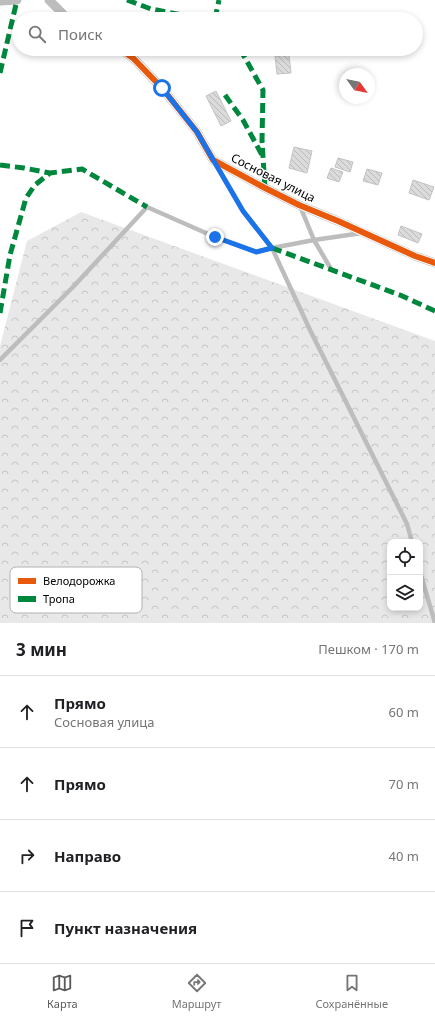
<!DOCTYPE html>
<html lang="ru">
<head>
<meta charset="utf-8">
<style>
  body { margin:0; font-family:"Noto Sans",sans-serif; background:#f6f6f6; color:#202124 }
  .controls { position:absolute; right:12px; bottom:12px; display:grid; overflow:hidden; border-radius:8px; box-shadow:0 2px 6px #0003 }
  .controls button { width:36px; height:36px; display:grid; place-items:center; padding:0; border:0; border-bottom:1px solid #e0e0e0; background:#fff; color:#202124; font:20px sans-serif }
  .compass { position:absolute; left:339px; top:68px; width:36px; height:36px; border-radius:50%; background:#fff; box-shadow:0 2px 6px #0003; rotate:123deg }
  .stop { position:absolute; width:12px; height:12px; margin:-9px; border:3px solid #1a73e8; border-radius:50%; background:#fff }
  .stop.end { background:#1a73e8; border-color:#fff; box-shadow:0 1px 4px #0008 }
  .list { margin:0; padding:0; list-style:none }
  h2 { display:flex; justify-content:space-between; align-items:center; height:52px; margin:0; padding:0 16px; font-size:17px }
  h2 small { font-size:13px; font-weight:400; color:#757577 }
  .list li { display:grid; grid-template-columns:26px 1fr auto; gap:12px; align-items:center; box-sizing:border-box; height:72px; padding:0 16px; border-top:1px solid #e0e0e0 }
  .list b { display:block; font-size:15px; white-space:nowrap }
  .list p { margin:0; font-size:13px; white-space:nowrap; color:#757577 }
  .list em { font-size:13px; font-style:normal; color:#757577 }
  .icon { flex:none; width:22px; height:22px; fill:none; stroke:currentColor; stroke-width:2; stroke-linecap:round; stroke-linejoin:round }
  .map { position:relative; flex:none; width:435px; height:623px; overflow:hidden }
  .search { position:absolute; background:#fff; box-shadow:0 2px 6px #0003; left:12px; right:12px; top:12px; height:44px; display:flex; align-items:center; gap:10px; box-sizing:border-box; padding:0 14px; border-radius:22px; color:#757577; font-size:15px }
  .sheet { height:340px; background:#fff }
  nav { display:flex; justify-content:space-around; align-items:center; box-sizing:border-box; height:56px; border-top:1px solid #e0e0e0; background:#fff; font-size:11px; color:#757577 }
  nav a { display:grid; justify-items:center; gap:2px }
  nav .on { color:#595959 }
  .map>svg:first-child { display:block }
  .forest { fill:url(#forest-crowns); fill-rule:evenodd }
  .building { fill:url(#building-back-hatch); stroke:#c3c3c3 }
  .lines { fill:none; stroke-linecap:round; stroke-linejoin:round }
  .service { stroke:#bdbdbd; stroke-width:4.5 }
  .minor { stroke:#bdbdbd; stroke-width:9 }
  .quiet { stroke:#00873e; stroke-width:5; stroke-dasharray:10 5; stroke-linecap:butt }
  .cycleway-casing { stroke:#fff; stroke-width:8 }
  .cycleway { stroke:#e8590c; stroke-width:6 }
  .route { stroke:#1a73e8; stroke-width:5 }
  .labels { text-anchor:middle; stroke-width:3; stroke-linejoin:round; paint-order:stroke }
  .street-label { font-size:12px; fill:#000; stroke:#fff }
  .key { fill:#fff; stroke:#b2b2b2; stroke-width:1 }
  .key-label { font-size:11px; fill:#000 }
</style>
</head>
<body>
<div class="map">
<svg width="435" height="623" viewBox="0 0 435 623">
  <defs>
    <pattern id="forest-crowns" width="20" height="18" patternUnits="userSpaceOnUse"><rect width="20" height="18" fill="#e8e8e8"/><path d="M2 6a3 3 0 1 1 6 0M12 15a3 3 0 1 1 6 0" fill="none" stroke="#c5c5c5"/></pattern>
    <pattern id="building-back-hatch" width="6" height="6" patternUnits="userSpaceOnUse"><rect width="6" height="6" fill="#dbdbdb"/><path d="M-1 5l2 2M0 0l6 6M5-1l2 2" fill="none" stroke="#bababa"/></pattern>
  </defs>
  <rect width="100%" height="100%" fill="#fff"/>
  <!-- forest -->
  <path class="forest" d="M 81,212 L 435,341 L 435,623 L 0,623 L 0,346 L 27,241 ZM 390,542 L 420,542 L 420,608 L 390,608 Z"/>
  <!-- building -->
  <path class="building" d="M 289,55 L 291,73 L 277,74 L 275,56 Z
    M 216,91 L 231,121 L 221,126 L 206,96 Z
    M 294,147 L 312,151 L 307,173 L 289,168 Z
    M 338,158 L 353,162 L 350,172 L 335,167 Z
    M 331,168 L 343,172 L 339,182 L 327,178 Z
    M 367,169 L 382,173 L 378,185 L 363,181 Z
    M 413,180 L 434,187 L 429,200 L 409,193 Z
    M 401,226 L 422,234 L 418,243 L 398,235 Z"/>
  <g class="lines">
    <!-- service -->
    <path class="service" d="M 215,163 L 243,211 L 272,248 L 310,330 L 407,524 L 412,542
      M 300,206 L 314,240 L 331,269
      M 0,360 L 74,286 L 147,207 L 215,237 L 257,252 L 272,248 L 314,240 L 362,233
      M 420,572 L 435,623"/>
    <!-- minor -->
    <path class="minor" d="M 49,0 L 68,19
      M 0,1 L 17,0
      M 120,49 L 133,58 L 162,88 L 197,132 L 213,160 L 265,188 L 299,205 L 338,221 L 415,256 L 435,263"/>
    <!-- quiet -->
    <path class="quiet" d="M 127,0 L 151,9 L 203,19
      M 215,19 L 219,0
      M 240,49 L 263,90 L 262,141 L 265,188
      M 0,73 L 17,0
      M 225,95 L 243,120 L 262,155
      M 0,165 L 24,168 L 50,173
      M 272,248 L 400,295 L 435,311
      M 0,313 L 10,255 L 26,198 L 35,185 L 50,173 L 82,169 L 147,207"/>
    <!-- cycleway casing -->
    <g class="cycleway-casing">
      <path id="cycleway" d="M 120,49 L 133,58 L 162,88 L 197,132 L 213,160 L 265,188 L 299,205 L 338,221 L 415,256 L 435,263"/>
    </g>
    <!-- cycleway -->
    <use href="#cycleway" class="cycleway"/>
  </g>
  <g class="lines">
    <!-- route -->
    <path class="route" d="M 162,88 L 197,132 L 243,211 L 272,248 L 256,252 L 215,237"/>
  </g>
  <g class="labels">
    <!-- street labels -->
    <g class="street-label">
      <text transform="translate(273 178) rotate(27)" y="4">Сосновая улица</text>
    </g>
  </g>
  <!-- legend -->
  <rect x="10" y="567" width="132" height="46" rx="6" class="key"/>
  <rect x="18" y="578" width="18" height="6" fill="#e8590c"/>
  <rect x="18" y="596" width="18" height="6" fill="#00873e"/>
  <g class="key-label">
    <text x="43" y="585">Велодорожка</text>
    <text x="43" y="603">Тропа</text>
  </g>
</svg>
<div class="controls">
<button><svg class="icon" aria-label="locate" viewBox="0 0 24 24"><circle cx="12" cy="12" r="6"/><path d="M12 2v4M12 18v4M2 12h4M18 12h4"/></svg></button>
<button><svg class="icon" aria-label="layers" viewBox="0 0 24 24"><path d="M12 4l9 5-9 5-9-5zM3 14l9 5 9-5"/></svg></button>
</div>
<svg class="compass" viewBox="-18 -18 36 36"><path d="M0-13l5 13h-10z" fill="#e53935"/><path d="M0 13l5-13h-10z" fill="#757577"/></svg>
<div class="stop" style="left:162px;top:88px"></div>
<div class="stop end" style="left:215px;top:237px"></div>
<div class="search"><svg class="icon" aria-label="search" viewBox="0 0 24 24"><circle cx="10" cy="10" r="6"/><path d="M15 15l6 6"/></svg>Поиск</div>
</div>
<section class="sheet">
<h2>3 мин<small>Пешком · 170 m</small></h2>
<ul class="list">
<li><svg class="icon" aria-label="ahead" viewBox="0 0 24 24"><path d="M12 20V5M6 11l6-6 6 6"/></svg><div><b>Прямо</b><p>Сосновая улица</p></div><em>60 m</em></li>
<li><svg class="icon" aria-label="ahead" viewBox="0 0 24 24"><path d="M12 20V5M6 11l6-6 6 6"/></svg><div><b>Прямо</b></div><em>70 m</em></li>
<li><svg class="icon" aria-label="right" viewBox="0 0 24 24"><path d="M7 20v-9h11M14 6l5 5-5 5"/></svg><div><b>Направо</b></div><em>40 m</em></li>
<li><svg class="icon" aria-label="arrive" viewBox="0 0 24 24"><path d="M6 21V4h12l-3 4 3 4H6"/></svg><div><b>Пункт назначения</b></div></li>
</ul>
</section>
<nav>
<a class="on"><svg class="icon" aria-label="map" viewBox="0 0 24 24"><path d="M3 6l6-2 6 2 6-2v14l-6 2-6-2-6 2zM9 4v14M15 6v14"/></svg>Карта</a>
<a><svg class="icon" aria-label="directions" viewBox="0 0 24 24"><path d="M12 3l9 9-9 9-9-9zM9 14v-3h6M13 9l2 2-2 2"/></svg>Маршрут</a>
<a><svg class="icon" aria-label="saved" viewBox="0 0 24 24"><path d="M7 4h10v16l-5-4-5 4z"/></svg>Сохранённые</a>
</nav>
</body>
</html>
